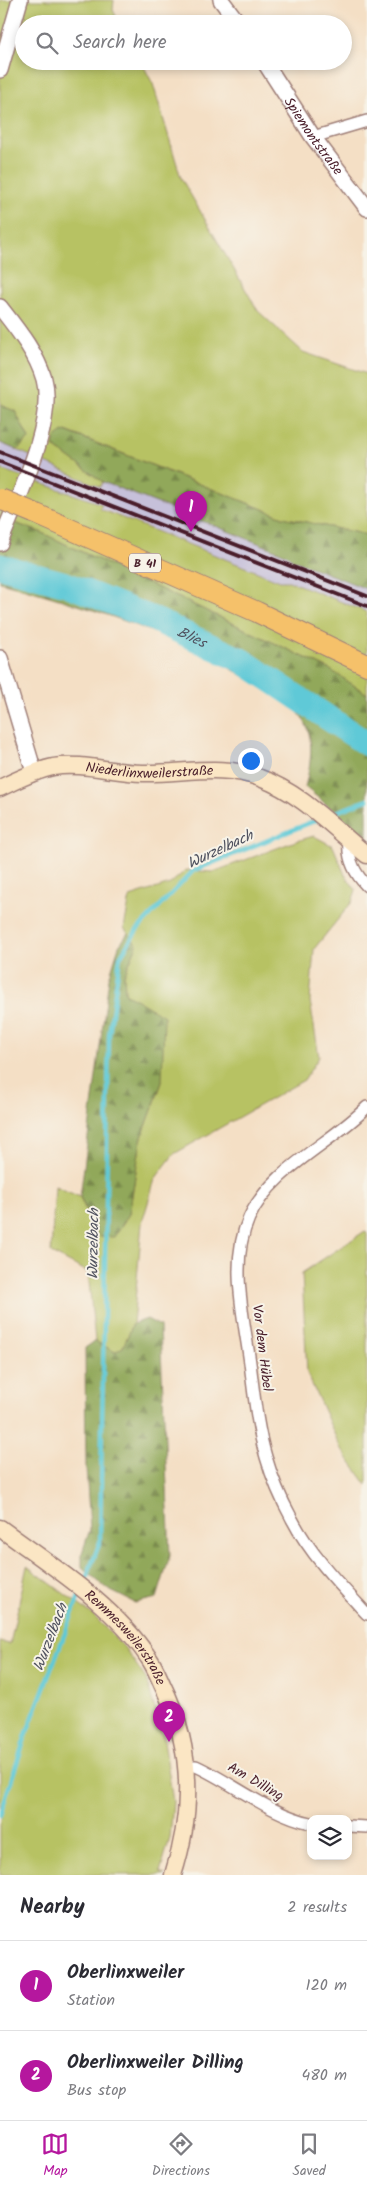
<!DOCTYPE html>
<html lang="en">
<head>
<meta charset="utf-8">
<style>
  body { margin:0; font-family:Kalam,sans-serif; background:#f7f7f7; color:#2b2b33 }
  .controls { position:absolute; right:15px; bottom:15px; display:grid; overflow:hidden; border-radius:10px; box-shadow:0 2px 8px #0003 }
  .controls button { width:45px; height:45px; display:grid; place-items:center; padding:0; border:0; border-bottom:1px solid #e1e1e2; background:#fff; color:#2b2b33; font:25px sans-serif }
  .you { position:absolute; left:250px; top:760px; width:18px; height:18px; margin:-12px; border:4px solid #fff; border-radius:50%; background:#1a73e8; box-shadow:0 0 0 8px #1a73e833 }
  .badge { display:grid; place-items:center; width:32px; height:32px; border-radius:50%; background:#b5179e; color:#fff; font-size:16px; font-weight:700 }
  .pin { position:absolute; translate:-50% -41px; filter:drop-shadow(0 1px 2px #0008) }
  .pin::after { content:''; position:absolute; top:26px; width:18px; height:15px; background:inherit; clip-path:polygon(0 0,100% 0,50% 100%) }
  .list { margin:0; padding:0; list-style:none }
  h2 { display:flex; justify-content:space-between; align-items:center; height:65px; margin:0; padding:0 20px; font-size:21px }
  h2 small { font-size:16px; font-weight:400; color:#7c7c81 }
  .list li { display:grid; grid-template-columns:32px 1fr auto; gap:15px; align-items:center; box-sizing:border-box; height:90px; padding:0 20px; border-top:1px solid #e1e1e2 }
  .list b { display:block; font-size:19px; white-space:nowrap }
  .list p { margin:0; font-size:16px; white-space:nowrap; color:#7c7c81 }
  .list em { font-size:16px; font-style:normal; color:#7c7c81 }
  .icon { flex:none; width:28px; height:28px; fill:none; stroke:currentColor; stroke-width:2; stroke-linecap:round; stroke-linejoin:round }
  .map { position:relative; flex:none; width:367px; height:1875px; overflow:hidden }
  .search { position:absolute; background:#fff; box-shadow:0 2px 8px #0003; left:15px; right:15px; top:15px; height:55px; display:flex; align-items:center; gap:12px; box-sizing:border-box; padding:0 18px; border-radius:28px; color:#7c7c81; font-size:19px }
  .sheet { height:245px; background:#fff }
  nav { display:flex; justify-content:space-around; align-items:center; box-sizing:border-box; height:70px; border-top:1px solid #e1e1e2; background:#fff; font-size:14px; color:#7c7c81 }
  nav a { display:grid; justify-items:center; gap:2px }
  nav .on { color:#b5179e }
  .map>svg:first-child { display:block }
  .railway { fill:#c6c0da }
  .grass { fill:#b7c264; stroke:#807048 }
  .forest { fill:url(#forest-firs); stroke:#6e6442 }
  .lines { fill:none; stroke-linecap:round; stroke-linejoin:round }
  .stream { stroke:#5ec9d7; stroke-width:4.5 }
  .river { stroke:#5ec9d7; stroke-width:25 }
  .minor-casing { stroke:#9f7f78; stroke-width:14 }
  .tertiary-casing { stroke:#9f7f78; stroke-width:18 }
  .secondary-casing { stroke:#9f7f78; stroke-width:19 }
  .trunk-casing { stroke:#9f7f78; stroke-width:22 }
  .minor { stroke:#fff; stroke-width:11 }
  .tertiary { stroke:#fff; stroke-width:15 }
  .secondary { stroke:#fbe6c4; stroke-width:16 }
  .trunk { stroke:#f5c16b; stroke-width:20 }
  .rail { stroke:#4a1f2b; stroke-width:4 }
  .trunk-bridge-casing { stroke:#9f7f78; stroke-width:22; stroke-linecap:butt }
  .trunk-bridge { stroke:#f5c16b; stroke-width:20 }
  .labels { text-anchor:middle; stroke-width:4; stroke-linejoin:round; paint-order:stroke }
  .shield { fill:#f7f3e8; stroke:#7e5f64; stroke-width:1 }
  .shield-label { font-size:12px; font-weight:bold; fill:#4a1f2b }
  .street-label { font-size:14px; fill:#4a1f2b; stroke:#f7f3e8 }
  .water-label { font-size:15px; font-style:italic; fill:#50525f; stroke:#f7f3e8 }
</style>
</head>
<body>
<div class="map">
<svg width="367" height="1875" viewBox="0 0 367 1875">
  <defs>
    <pattern id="forest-firs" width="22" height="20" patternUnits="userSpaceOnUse" patternTransform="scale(1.25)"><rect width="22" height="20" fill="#91a85a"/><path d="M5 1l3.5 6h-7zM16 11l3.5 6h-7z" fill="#78884b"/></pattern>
  </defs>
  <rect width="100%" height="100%" fill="#f7f3e8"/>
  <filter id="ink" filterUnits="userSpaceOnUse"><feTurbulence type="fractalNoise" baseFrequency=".02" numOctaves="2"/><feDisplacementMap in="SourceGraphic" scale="10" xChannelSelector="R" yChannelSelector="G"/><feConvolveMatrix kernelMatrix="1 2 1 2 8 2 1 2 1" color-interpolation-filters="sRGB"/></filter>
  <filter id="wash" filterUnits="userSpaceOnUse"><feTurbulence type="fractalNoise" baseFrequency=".0096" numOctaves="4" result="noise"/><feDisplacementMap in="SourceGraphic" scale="20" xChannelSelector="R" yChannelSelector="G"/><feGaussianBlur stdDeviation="1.12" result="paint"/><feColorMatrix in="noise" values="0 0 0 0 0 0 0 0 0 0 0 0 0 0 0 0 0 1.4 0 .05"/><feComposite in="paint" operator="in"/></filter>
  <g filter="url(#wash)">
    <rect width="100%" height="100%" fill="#f4dfc5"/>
    <!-- railway -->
    <path class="railway" d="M 0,443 L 100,487 L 103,482 L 286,554 L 293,560 L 367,589 L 367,612 L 289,581 L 280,581 L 100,508 L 101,504 L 0,469 Z"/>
    <!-- grass -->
    <path class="grass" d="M 0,0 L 114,0 L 113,10 L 120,24 L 24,24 L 24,61 L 141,61 L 153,84 L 181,178 L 258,311 L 303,352 L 367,374 L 367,535 L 283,517 L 66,431 L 53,446 L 103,482 L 100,487 L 17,450 L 29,439 L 15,412 L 0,405 Z
      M 0,469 L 102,504 L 100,509 L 280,581 L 289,581 L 367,612 L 367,694 L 329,669 L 40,532 L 0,518 Z
      M 314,836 L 333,846 L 345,875 L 356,890 L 352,902 L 314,949 L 310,1001 L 319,1057 L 304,1080 L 174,1154 L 155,1179 L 142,1223 L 133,1324 L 123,1347 L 115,1352 L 95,1341 L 88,1272 L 51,1253 L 55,1186 L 80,1197 L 92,1224 L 129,1214 L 141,1140 L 162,1082 L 139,1002 L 125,993 L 124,975 L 137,945 L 124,928 L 130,897 L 170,884 L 186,870 L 213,872 L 293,842 Z
      M 365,1231 L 367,1233 L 367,1485 L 341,1449 L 307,1373 L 302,1273 Z
      M 27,1566 L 93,1615 L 124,1647 L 146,1679 L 164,1740 L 173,1802 L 170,1838 L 160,1872 L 165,1875 L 0,1875 L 0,1642 L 10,1644 Z"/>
    <!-- forest -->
    <path class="forest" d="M 0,405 L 15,411 L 29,439 L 17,450 L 0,443 Z
      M 65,431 L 283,517 L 367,535 L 367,589 L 293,560 L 286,554 L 103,482 L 53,446 L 55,438 Z
      M 0,518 L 40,532 L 329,669 L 367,694 L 367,838 L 305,787 C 311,763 317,732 297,711 C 289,703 275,696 266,690 C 190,639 88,606 0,582 Z
      M 128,933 L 137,945 L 124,975 L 125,993 L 164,1016 L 162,1082 L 141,1140 L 129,1214 L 114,1237 L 99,1236 L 80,1197 L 109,978 L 119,946 Z
      M 147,1319 L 160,1326 L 170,1556 L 157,1598 L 135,1603 L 107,1589 L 82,1567 L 82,1553 L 90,1529 L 86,1467 L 85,1348 L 95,1341 L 115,1352 L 123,1347 L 133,1324 Z"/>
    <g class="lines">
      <!-- stream -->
      <path class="stream" d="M 326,816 L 367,800
        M 0,1815 L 27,1732 L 100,1542 L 109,1035 L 120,957 L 137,930 L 193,871 L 319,819"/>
      <!-- river -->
      <path class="river" id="s1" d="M 0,566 L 66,584 L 151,618 L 241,660 L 367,744"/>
    </g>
  </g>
  <g filter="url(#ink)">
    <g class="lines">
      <!-- minor casing -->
      <g class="minor-casing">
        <path id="minor" d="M 313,137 L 367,121
          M 349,840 C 347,859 354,873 367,886
          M 367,1107 C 332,1143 271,1169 249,1218 C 229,1262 244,1317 250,1363 C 254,1394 257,1427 266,1457 C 272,1478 281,1499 292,1519 C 310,1554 340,1585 367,1614
          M 186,1766 L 196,1766 C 233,1783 271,1815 311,1823
          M 348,1826 L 367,1827"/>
      </g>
      <!-- tertiary casing -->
      <g class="tertiary-casing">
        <g id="tertiary">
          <path d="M 221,0 L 239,24"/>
          <path id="s2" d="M 264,61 L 313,137 L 367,208"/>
          <path d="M 0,70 L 20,0"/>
          <path d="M 0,307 C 17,329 36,352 44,379 C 56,423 16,501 0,543"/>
          <path d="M 0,658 L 34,772"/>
        </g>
      </g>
      <!-- secondary casing -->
      <g class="secondary-casing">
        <g id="secondary">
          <path id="s3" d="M 0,788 C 17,780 34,771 53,767 C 83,762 114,773 143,773 C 183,774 222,763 260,778 C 302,793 333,828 367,855"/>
          <path id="s4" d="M 0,1528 C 50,1565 113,1604 148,1657 C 154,1665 158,1675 162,1684 C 193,1746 194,1810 173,1875"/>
        </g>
      </g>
      <!-- trunk casing -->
      <g class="trunk-casing">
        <path id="trunk" d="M 34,513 L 257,612 L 367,665"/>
      </g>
      <!-- minor -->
      <use href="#minor" class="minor"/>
      <!-- tertiary -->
      <use href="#tertiary" class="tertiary"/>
      <!-- secondary -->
      <use href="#secondary" class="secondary"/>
      <!-- trunk -->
      <use href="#trunk" class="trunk"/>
      <!-- rail -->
      <path class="rail" d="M 0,452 L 367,596
        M 0,462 L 367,606"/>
      <!-- trunk-bridge casing -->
      <g class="trunk-bridge-casing">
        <path id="trunk-bridge" d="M 0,499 L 34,513"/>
      </g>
      <!-- trunk-bridge -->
      <use href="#trunk-bridge" class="trunk-bridge"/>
    </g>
  </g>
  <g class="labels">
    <!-- shield labels -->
    <rect class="shield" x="129" y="553.5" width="32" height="19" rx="4"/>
    <g class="shield-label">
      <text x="145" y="567">B 41</text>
    </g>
    <!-- street labels -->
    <g class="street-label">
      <text dy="5" stroke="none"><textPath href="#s2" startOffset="90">Spiemontstraße</textPath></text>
      <text dy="5" stroke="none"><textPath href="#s3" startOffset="154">Niederlinxweilerstraße</textPath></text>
      <text transform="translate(263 1348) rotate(83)" y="5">Vor dem Hübel</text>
      <text dy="5" stroke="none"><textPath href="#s4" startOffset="168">Remmesweilerstraße</textPath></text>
      <text transform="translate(256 1781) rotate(30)" y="5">Am Dilling</text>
    </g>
    <!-- water labels -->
    <g class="water-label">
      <text dy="5" stroke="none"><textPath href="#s1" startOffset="205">Blies</textPath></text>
      <text transform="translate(220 849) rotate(-25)" y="5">Wurzelbach</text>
      <text transform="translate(93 1244) rotate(-89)" y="5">Wurzelbach</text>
      <text transform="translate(50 1637) rotate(-69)" y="5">Wurzelbach</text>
    </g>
  </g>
</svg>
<div class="controls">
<button><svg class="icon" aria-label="layers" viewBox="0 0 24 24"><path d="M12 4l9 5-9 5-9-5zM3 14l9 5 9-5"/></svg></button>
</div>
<div class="you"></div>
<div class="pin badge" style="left:191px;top:532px">1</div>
<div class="pin badge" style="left:169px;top:1742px">2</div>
<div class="search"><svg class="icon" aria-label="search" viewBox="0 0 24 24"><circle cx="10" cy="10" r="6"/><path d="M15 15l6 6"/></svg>Search here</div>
</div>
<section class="sheet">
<h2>Nearby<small>2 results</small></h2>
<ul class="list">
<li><span class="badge">1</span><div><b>Oberlinxweiler</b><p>Station</p></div><em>120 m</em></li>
<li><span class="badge">2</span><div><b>Oberlinxweiler Dilling</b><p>Bus stop</p></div><em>480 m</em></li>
</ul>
</section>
<nav>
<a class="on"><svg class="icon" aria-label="map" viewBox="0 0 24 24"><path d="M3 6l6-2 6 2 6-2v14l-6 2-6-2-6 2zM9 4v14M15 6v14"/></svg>Map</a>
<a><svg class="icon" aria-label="directions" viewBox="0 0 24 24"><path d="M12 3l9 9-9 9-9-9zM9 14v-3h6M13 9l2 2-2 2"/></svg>Directions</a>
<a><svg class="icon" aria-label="saved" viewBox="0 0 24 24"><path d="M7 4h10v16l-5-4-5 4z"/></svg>Saved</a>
</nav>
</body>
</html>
